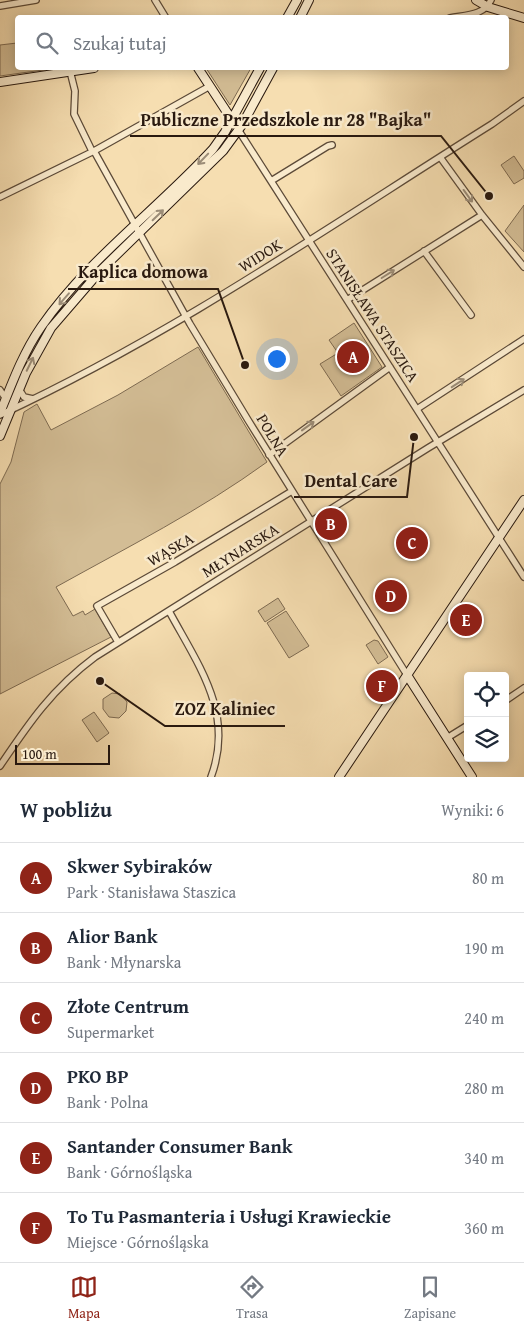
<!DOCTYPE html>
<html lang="pl">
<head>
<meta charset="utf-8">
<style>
  body { margin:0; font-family:"Gentium Book Plus",serif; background:#f6f6f7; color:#1f2937 }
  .controls { position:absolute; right:15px; bottom:15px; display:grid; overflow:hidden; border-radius:5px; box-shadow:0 2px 12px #0003 }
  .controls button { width:45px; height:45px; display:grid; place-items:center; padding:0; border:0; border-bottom:1px solid #e0e1e3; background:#fff; color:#1f2937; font:25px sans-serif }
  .scale { position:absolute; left:15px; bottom:12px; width:95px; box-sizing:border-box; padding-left:5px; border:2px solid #29190f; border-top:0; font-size:14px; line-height:18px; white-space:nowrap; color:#29190f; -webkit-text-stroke:4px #f9eacc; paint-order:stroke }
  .you { position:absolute; left:276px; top:358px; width:18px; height:18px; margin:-12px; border:4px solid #fff; border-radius:50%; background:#1a73e8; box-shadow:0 0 0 8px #1a73e833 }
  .badge { display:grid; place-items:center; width:32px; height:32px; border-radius:50%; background:#8f2418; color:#fff; font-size:16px; font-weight:700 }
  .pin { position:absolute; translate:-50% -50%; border:2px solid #fff; box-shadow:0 1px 5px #0006 }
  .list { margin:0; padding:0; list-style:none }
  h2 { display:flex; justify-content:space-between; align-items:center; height:65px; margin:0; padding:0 20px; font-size:21px }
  h2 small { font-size:16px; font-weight:400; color:#747a83 }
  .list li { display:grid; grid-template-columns:32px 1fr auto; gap:15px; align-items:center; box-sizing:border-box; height:70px; padding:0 20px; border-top:1px solid #e0e1e3 }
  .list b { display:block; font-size:19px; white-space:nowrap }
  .list p { margin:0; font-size:16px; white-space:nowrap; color:#747a83 }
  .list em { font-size:16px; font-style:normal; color:#747a83 }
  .icon { flex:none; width:28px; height:28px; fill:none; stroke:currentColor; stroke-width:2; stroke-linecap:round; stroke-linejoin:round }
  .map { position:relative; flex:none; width:524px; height:777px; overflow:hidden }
  .search { position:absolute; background:#fff; box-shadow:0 2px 12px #0003; left:15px; right:15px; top:15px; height:55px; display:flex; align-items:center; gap:12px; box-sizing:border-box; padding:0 18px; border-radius:5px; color:#747a83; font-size:19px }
  .sheet { height:485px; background:#fff }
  nav { display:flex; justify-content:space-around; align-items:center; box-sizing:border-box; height:70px; border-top:1px solid #e0e1e3; background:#fff; font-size:14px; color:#747a83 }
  nav a { display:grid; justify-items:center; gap:2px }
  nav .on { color:#8f2418 }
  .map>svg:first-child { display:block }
  .green { fill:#d3bd95; stroke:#7e6b52 }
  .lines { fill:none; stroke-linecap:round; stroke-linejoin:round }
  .street-casing { stroke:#5c4a38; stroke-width:8 }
  .secondary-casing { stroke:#29190f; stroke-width:10 }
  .street { stroke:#f9eacc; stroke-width:5.5 }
  .secondary { stroke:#f9eacc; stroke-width:8 }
  .oneway { stroke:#9b8c77 }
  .labels { text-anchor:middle; stroke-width:5; stroke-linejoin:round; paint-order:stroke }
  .street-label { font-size:16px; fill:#29190f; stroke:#f9eacc }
  .leader { fill:none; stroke:#29190f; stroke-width:2 }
  .callout-dot { fill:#29190f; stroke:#f9eacc; stroke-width:2 }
  .callout-label { font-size:18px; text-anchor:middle; font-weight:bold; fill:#29190f; stroke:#f9eacc; stroke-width:5; stroke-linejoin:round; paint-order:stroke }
</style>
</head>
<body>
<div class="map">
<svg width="524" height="777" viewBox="0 0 524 777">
  <rect width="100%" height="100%" fill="#f6deb1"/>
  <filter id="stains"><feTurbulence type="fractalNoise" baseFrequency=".004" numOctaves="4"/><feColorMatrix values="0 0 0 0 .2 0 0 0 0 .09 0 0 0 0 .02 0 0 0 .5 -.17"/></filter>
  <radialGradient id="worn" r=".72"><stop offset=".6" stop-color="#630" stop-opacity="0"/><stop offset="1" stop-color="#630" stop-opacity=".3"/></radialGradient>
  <!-- green -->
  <path class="green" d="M 17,43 L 18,68 L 47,68 L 50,69 L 0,76 L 0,45 Z
    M 206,68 L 251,68 L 230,105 Z
    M 514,156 L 524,171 L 524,178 L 514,184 L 501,165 Z
    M 524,205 L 524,252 L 505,231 Z
    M 354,323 L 382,367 L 341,396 L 320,364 L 338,353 L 329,340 Z
    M 198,347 L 267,462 C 201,510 128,547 56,587 L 73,616 L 83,611 L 85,615 L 95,609 L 111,637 L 0,694 L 0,484 L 11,462 L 24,412 L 37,404 L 51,430 L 118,395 Z
    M 278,598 L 285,609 L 265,622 L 258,611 Z
    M 286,611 L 309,646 L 289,658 L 267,623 Z
    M 374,640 L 378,641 L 388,657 L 378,664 L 366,645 Z
    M 112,693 L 120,694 L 127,702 L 126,711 L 119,718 L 109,717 L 103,709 L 103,699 Z
    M 94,712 L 109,733 L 97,742 L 82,720 Z"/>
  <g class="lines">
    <!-- street casing -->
    <g class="street-casing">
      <path id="street" d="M 155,0 L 166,18
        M 0,6 L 36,0
        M 450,18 C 465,15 484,16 491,0
        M 70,71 L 75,91 L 74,114 L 92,151
        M 239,131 L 524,577
        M 94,151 L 190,324 L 248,420 L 407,675
        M 440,157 L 482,215 L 524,267
        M 271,181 L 328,146 L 332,145
        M 0,197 L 94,151 L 210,86
        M 424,251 L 471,315
        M 347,300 L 482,215
        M 19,389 L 24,397 L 33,399
        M 0,390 L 6,399
        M 417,409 L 524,339
        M 0,415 C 173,335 331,225 492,124 L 524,101
        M 269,455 L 390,367
        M 169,611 C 198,665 235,713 211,777
        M 118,642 L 97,606 L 175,562 L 292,491
        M 505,701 L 524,688
        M 447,738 L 468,725
        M 0,766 C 29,723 52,689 95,657 L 428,448 L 524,390"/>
    </g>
    <!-- secondary casing -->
    <g class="secondary-casing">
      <path id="secondary" d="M 476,0 L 488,7 L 524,18
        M 287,18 L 297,0
        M 300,18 L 309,0
        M 198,68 L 234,123
        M 0,82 L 94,68
        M 0,413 C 12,383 23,353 41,327 C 88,259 157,210 213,149 L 225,132 L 260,68
        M 0,436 L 26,373 L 51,328 L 101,270 L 223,151 L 242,125 L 273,68
        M 407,675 L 472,777
        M 339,777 L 524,500"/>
    </g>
    <!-- street -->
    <use href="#street" class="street"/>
    <!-- secondary -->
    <use href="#secondary" class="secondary"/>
  </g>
  <!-- one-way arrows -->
  <defs><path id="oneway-shaft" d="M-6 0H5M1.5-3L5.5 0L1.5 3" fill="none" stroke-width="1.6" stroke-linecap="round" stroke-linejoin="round" transform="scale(1.25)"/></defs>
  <g class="oneway">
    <use href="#oneway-shaft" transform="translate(203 159) rotate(134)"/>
    <use href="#oneway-shaft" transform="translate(468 196) rotate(54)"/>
    <use href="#oneway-shaft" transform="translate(158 215) rotate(-44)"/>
    <use href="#oneway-shaft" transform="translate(388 274) rotate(-32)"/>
    <use href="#oneway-shaft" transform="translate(64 299) rotate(131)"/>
    <use href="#oneway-shaft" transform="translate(30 364) rotate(-64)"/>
    <use href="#oneway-shaft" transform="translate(458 383) rotate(-33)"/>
    <use href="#oneway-shaft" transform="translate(308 426) rotate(-36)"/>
  </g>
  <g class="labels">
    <!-- street labels -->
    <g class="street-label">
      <text transform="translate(260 255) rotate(-32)" y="6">WIDOK</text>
      <text transform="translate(373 315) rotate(57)" y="6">STANISŁAWA STASZICA</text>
      <text transform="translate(273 435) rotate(59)" y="6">POLNA</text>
      <text transform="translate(170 549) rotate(-30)" y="6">WĄSKA</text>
      <text transform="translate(240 550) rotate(-32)" y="6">MŁYNARSKA</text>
    </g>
  </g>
  <!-- callouts -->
  <path class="leader" d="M489 196L441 136H130M245 365L218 289H68M414 437L407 497H294M100 681L165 726H285"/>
  <g class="callout-dot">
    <circle cx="489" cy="196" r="5"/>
    <circle cx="245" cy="365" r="5"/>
    <circle cx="414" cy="437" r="5"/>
    <circle cx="100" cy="681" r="5"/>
  </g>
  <g class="callout-label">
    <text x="286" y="126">Publiczne Przedszkole nr 28 "Bajka"</text>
    <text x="143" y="278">Kaplica domowa</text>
    <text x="351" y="487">Dental Care</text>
    <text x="225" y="715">ZOZ Kaliniec</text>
  </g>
  <rect width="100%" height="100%" filter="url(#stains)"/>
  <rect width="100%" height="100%" fill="url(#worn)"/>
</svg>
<div class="controls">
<button><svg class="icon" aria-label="locate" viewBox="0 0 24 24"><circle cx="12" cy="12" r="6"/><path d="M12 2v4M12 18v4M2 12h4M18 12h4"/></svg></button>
<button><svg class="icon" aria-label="layers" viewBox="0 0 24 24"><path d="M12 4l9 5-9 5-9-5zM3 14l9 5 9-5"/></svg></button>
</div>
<div class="scale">100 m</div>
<div class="you"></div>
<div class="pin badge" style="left:353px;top:357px">A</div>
<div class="pin badge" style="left:331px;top:524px">B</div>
<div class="pin badge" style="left:412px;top:543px">C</div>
<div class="pin badge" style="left:391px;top:596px">D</div>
<div class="pin badge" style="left:466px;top:620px">E</div>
<div class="pin badge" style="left:382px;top:686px">F</div>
<div class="search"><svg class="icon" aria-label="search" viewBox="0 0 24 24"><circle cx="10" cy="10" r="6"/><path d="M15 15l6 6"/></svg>Szukaj tutaj</div>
</div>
<section class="sheet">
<h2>W pobliżu<small>Wyniki: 6</small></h2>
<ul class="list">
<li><span class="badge">A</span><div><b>Skwer Sybiraków</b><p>Park · Stanisława Staszica</p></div><em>80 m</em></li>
<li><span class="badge">B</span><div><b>Alior Bank</b><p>Bank · Młynarska</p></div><em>190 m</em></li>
<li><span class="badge">C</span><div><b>Złote Centrum</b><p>Supermarket</p></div><em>240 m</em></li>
<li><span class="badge">D</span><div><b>PKO BP</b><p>Bank · Polna</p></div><em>280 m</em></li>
<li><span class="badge">E</span><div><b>Santander Consumer Bank</b><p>Bank · Górnośląska</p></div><em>340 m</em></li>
<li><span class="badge">F</span><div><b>To Tu Pasmanteria i Usługi Krawieckie</b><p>Miejsce · Górnośląska</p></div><em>360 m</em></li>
</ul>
</section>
<nav>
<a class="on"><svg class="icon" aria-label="map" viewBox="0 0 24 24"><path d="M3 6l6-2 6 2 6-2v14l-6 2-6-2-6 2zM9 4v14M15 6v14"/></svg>Mapa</a>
<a><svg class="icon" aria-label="directions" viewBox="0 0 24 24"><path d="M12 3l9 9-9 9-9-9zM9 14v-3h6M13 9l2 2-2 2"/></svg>Trasa</a>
<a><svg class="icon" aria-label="saved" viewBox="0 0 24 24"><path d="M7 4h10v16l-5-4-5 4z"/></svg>Zapisane</a>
</nav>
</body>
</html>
